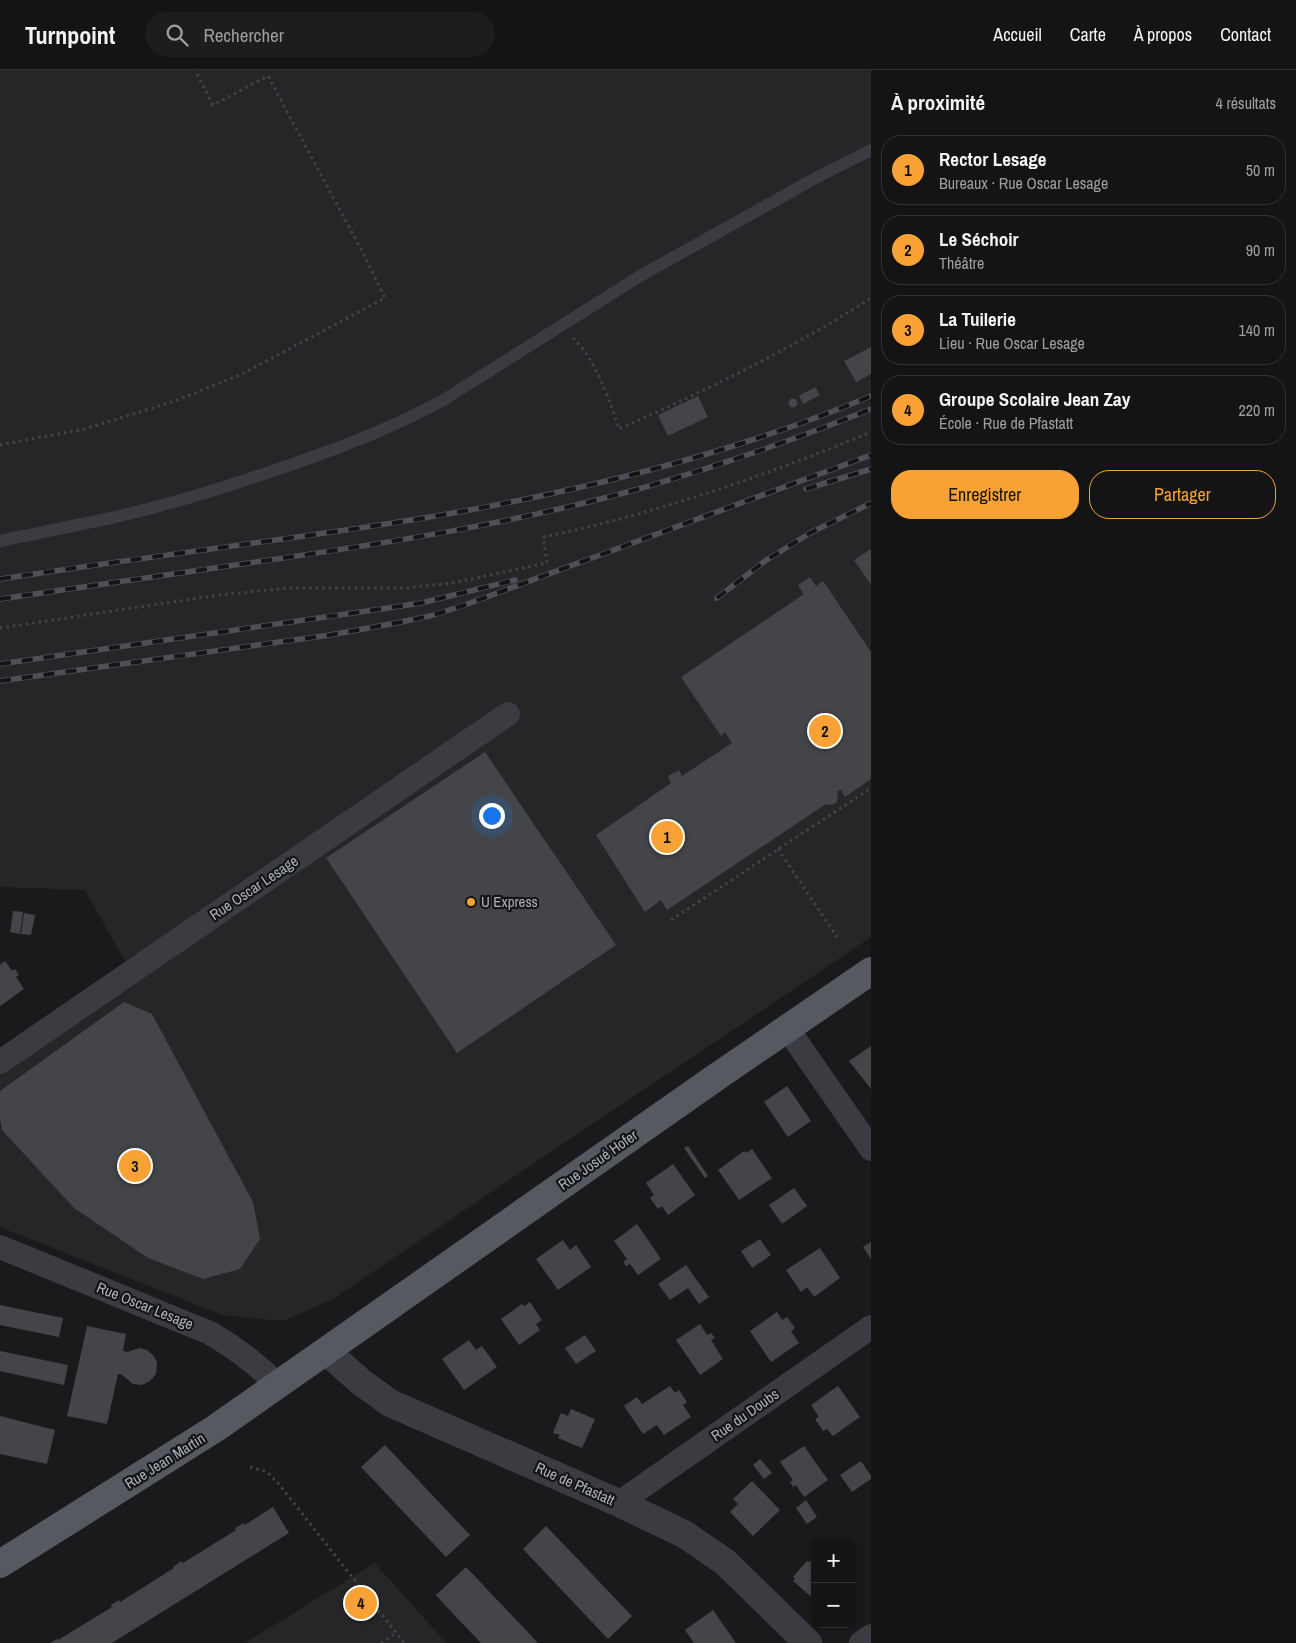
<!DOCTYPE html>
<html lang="fr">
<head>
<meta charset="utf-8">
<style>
  body { margin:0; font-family:"Archivo Narrow",sans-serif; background:#1d1d1e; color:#f1f3f6 }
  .controls { position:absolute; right:15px; bottom:15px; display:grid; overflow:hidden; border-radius:10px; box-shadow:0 1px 4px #0004 }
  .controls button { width:45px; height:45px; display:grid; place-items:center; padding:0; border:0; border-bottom:1px solid #333334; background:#141415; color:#f1f3f6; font:25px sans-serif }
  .you { position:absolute; left:491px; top:745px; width:18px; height:18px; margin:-12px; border:4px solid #fff; border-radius:50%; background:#1a73e8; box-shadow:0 0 0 8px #1a73e833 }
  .badge { display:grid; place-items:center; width:32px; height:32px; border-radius:50%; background:#f8a235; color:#111; font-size:16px; font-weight:700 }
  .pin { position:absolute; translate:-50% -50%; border:2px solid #fff; box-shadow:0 1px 5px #0006 }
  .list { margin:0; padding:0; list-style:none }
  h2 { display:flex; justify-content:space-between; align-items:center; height:65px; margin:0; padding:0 20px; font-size:21px }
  h2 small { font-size:16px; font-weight:400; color:#9d9ea0 }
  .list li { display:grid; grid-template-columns:32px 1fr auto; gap:15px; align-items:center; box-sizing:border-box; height:70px; margin:0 10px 10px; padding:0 10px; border:1px solid #333334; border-radius:20px }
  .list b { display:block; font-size:19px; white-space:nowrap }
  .list p { margin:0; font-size:16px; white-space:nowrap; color:#9d9ea0 }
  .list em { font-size:16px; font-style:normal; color:#9d9ea0 }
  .actions { display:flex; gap:10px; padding:15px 20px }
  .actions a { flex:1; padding:11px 0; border:1px solid #f8a235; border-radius:20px; text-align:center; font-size:18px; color:#f8a235 }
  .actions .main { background:#f8a235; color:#111 }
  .icon { flex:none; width:28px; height:28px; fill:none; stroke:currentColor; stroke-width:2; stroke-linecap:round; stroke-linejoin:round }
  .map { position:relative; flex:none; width:871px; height:1573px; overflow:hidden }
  header { display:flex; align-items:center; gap:30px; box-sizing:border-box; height:70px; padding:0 25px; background:#141415; border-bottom:1px solid #333334 }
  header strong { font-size:24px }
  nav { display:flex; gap:28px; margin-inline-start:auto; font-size:18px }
  .search { width:350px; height:45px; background:#1d1d1e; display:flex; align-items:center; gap:12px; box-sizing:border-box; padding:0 18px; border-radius:28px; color:#9d9ea0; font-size:19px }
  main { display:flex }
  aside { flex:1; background:#141415 }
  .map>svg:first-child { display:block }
  .built { fill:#262629 }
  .building { fill:#444549 }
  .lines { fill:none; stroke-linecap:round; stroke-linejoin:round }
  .path { stroke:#404348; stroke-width:3; stroke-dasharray:2.5 4; stroke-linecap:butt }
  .service { stroke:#3a3c41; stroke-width:12 }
  .minor { stroke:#3a3c41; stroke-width:24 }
  .tertiary { stroke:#3a3c41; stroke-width:28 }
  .primary { stroke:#565a60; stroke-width:28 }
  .rail-casing { stroke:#4d5056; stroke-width:5.5 }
  .rail { stroke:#151517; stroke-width:4; stroke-dasharray:11; stroke-linecap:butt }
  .poi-dot { fill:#f8a235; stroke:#151517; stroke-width:2 }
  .labels { text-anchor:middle; stroke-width:4.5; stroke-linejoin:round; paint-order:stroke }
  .street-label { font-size:15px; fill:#acb2bc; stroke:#151517 }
  .poi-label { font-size:15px; fill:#acb2bc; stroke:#151517; text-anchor:start }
</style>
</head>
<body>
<header>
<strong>Turnpoint</strong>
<div class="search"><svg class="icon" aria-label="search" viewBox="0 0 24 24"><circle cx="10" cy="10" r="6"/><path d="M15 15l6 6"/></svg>Rechercher</div>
<nav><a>Accueil</a><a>Carte</a><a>À propos</a><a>Contact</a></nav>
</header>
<main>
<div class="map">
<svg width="871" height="1573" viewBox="0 0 871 1573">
  <rect width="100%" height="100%" fill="#1a1a1c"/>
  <!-- built -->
  <path class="built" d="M 0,0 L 871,0 L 871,867 L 331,1230 L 283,1251 L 222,1245 L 0,1157 L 0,1005 L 136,911 L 85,820 L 0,817 Z
    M 375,1493 L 446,1573 L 245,1573 Z"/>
  <!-- building -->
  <path class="building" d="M 871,277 L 871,304 L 856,312 L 844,291 Z
    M 815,317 L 820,325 L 803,334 L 799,326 Z
    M 698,326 L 708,347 L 668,366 L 658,345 Z
    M788.5 333a4.5 4.5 0 1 1 9 0a4.5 4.5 0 1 1-9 0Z
    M 871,479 L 871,515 L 854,490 Z
    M 810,507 L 816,516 L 823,511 L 871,582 L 871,709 L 845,727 L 841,720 L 837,722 L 838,729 L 836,733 L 831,735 L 826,734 L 667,840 L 661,830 L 645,842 L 596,765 L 671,713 L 668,706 L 679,700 L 682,706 L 732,673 L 725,662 L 721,666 L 681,607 L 804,524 L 798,515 Z
    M 485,682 L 616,875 L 457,983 L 326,788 Z
    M 13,841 L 23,842 L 20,864 L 10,862 Z
    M 24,843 L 35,845 L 31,865 L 21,864 Z
    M 5,891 L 12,901 L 15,899 L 19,905 L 16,907 L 24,919 L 0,936 L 0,895 Z
    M 124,932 L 152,944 L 253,1132 L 260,1169 L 240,1199 L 203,1209 L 148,1188 L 74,1138 L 2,1060 L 0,1049 L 0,1021 Z
    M 871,976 L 871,1019 L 849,991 Z
    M 787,1016 L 811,1051 L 788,1067 L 764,1032 Z
    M 688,1076 L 708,1106 L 705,1108 L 684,1078 Z
    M 752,1079 L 772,1108 L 739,1130 L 718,1100 L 744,1081 L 746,1083 Z
    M 673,1094 L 695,1125 L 668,1145 L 662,1136 L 658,1139 L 650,1128 L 654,1125 L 646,1113 Z
    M 794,1118 L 807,1136 L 782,1154 L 769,1135 Z
    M 637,1154 L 661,1189 L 638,1205 L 630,1194 L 626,1196 L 623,1192 L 627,1189 L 614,1171 Z
    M 760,1169 L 771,1185 L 752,1198 L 741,1181 Z
    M 563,1170 L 570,1180 L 576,1175 L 591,1197 L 558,1220 L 536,1189 Z
    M 871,1172 L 871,1189 L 863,1177 Z
    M 820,1178 L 840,1208 L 814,1227 L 807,1217 L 801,1222 L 786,1200 Z
    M 686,1195 L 709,1227 L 699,1234 L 688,1218 L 670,1230 L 658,1214 Z
    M 530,1232 L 542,1250 L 536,1254 L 540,1260 L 519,1275 L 501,1249 L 522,1234 L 524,1236 Z
    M 0,1235 L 63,1248 L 59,1267 L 0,1255 Z
    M 777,1242 L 782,1250 L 787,1247 L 795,1258 L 791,1261 L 799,1273 L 771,1292 L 750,1261 Z
    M 700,1254 L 707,1265 L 711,1263 L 715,1268 L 711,1270 L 723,1289 L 700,1305 L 676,1270 Z
    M 87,1256 L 126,1264 L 123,1281 L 128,1282 L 139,1278 L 147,1280 L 153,1285 L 157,1292 L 156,1304 L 150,1311 L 142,1315 L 133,1314 L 122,1305 L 118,1304 L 107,1354 L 67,1346 Z
    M 585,1265 L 596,1281 L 576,1294 L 565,1278 Z
    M 469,1270 L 476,1280 L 482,1276 L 497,1297 L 464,1320 L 442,1289 Z
    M 0,1281 L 68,1295 L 64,1315 L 0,1301 Z
    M 670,1316 L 675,1323 L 679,1320 L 687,1332 L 683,1335 L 691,1347 L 664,1365 L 657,1355 L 643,1364 L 624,1336 L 637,1327 L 642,1334 Z
    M 838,1316 L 860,1347 L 833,1366 L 827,1359 L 823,1361 L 815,1349 L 819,1347 L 811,1335 Z
    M 571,1339 L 595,1349 L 582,1378 L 558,1368 L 560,1365 L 553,1363 L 561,1343 L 568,1346 Z
    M 0,1346 L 55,1360 L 47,1394 L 0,1384 Z
    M 385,1375 L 470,1465 L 446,1487 L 361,1397 Z
    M 804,1376 L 828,1410 L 804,1427 L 796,1415 L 793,1417 L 790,1412 L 793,1410 L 780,1392 Z
    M 760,1389 L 772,1403 L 764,1409 L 753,1395 Z
    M 861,1391 L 871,1406 L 871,1409 L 852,1422 L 840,1405 Z
    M 752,1411 L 780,1440 L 753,1466 L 730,1442 L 738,1434 L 733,1429 Z
    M 806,1430 L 817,1447 L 807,1454 L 796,1438 Z
    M 273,1437 L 289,1463 L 112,1573 L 50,1573 L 57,1569 L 58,1570 L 112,1537 L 111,1535 L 119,1530 L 120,1532 L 174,1498 L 173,1497 L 181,1491 L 183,1493 L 236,1460 L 235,1458 L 244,1453 L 245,1455 Z
    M 546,1456 L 632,1546 L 608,1569 L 523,1479 Z
    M 815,1486 L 815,1530 L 793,1511 L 795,1509 L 793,1507 L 807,1491 L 809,1492 Z
    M 466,1497 L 538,1573 L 481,1573 L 456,1547 L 436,1525 Z
    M 713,1540 L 736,1573 L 694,1573 L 685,1560 Z"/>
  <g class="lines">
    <!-- path -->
    <path class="path" d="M 573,268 C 595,288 610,331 619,359 C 705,321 792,279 871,228
      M 0,375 L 85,359 L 175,331 L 242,304 L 385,228 L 363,183 L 268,6 L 213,35 L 195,0
      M 0,558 L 219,525 L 290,518 L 406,518 L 452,513 L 547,493 L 543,467 C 655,444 765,406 871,362
      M 778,779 L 837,867
      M 671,850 L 871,718
      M 250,1397 L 267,1402 L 278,1413 L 404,1573
      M 381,1573 L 396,1563"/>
    <!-- service -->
    <path class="service" d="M 0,471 C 37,463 74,456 111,448 C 173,434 233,415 293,394 C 345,376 397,356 445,329 L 640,206 L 821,105 L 871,80"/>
    <!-- minor -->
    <path class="minor" d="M 787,958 L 871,1079
      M 0,992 L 508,644
      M 0,1177 L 210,1263 C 236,1278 257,1294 278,1315
      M 619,1433 L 871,1257
      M 861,1573 L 871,1566"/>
    <!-- tertiary -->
    <path class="tertiary" d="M 326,1281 L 361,1312 L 390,1333 L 619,1433 L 684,1464 L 725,1492 L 808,1573"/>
    <!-- primary -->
    <path class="primary" d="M 0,1494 L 216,1358 L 715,1008 L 871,901"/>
    <!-- rail casing -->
    <g class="rail-casing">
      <path id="rail" d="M 806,419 L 871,399
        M 0,509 C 73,498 145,488 218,478 C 303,466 390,455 475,439 C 610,414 744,379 871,326
        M 717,528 L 765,491 L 810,463 L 871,433
        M 0,529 C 83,517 166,505 249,493 C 381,474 513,454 642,418 C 719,396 796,369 871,339
        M 0,594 L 381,539 L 421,533 L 515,510
        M 0,611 L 330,565 L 396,553 L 430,546 L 462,536 L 871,385"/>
    </g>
    <!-- rail -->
    <use href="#rail" class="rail"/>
  </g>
  <!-- markers -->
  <circle class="poi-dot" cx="471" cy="832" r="5"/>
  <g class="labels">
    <!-- street labels -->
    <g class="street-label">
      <text transform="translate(254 818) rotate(-34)" y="5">Rue Oscar Lesage</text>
      <text transform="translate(598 1090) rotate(-35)" y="5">Rue Josué Hofer</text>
      <text transform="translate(145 1236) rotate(22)" y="5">Rue Oscar Lesage</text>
      <text transform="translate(745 1345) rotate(-35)" y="5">Rue du Doubs</text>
      <text transform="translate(165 1391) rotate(-32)" y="5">Rue Jean Martin</text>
      <text transform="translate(575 1414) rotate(24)" y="5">Rue de Pfastatt</text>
    </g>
    <!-- poi labels -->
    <g class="poi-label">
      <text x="481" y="837">U Express</text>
    </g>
  </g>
</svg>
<div class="controls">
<button>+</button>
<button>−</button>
</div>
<div class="you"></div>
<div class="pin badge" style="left:667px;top:767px">1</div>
<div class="pin badge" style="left:825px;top:661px">2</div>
<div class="pin badge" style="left:135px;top:1096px">3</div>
<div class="pin badge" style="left:361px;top:1533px">4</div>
</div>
<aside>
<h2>À proximité<small>4 résultats</small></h2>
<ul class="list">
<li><span class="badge">1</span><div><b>Rector Lesage</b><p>Bureaux · Rue Oscar Lesage</p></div><em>50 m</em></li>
<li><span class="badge">2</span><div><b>Le Séchoir</b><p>Théâtre</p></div><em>90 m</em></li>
<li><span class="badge">3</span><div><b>La Tuilerie</b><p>Lieu · Rue Oscar Lesage</p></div><em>140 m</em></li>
<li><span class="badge">4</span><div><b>Groupe Scolaire Jean Zay</b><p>École · Rue de Pfastatt</p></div><em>220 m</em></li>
</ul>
<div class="actions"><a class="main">Enregistrer</a><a>Partager</a></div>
</aside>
</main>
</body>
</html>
